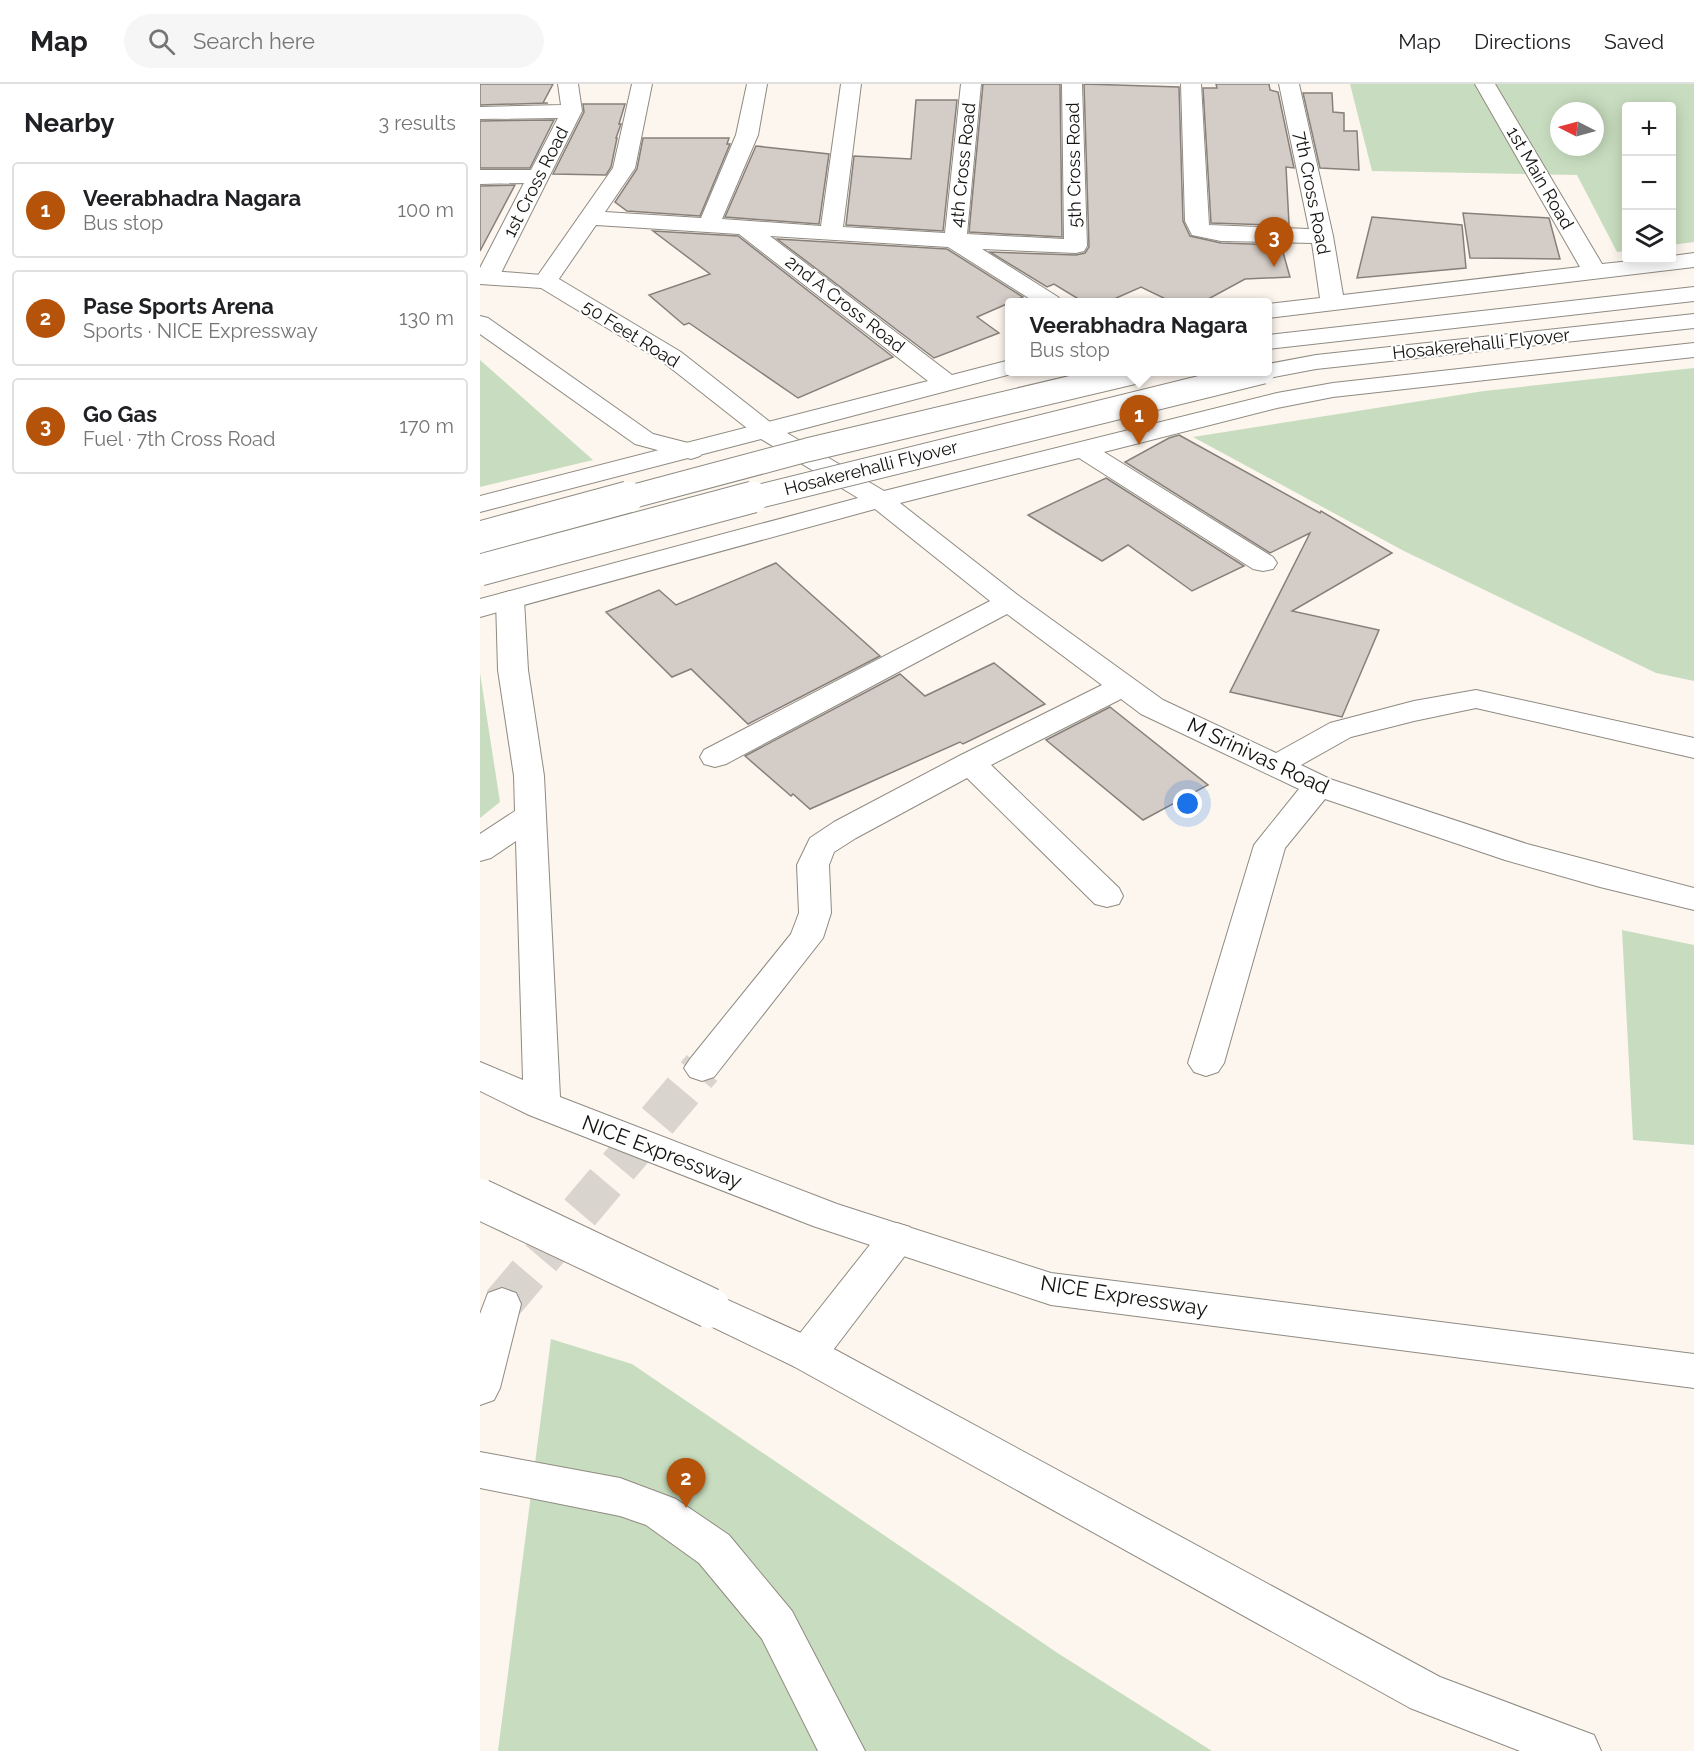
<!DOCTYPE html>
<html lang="en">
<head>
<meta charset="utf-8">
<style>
  body { margin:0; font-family:Raleway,sans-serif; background:#f6f6f6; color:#202124 }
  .controls { position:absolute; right:18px; top:18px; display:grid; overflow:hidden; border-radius:6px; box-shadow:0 3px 15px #0003 }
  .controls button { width:54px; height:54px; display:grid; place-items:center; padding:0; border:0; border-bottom:2px solid #e0e0e0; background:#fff; color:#202124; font:30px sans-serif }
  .compass { position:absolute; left:1070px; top:18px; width:54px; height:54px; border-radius:50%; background:#fff; box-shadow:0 3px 15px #0003; rotate:276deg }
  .you { position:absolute; left:708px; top:720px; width:21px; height:21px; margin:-15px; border:4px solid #fff; border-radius:50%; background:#1a73e8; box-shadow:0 0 0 9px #1a73e833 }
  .badge { display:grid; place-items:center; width:39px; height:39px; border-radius:50%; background:#b45309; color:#fff; font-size:20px; font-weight:700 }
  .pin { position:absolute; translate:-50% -50px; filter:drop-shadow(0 2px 3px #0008) }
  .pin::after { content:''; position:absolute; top:32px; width:21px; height:18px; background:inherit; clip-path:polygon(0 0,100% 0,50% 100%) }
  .popup { position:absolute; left:525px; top:214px; width:267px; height:78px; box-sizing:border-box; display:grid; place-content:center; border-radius:6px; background:#fff; filter:drop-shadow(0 2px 4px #0005); font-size:20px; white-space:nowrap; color:#757577 }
  .popup b { font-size:22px; color:#202124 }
  .popup::after { content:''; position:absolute; left:50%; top:100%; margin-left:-12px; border:12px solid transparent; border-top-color:#fff }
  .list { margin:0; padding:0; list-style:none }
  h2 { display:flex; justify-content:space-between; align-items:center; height:78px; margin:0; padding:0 24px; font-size:26px }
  h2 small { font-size:20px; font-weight:400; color:#757577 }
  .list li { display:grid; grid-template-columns:39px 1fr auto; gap:18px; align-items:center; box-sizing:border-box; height:96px; margin:0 12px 12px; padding:0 12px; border:2px solid #e0e0e0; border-radius:6px }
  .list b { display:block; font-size:22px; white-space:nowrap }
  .list p { margin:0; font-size:20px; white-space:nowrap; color:#757577 }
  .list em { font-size:20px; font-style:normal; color:#757577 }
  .icon { flex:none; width:33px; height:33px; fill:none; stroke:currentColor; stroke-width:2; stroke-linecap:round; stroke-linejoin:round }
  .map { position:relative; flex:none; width:1214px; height:1667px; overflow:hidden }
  header { display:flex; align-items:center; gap:36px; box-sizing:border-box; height:84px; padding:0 30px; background:#fff; border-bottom:2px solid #e0e0e0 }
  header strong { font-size:28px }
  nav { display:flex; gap:33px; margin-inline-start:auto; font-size:21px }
  .search { width:420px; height:54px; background:#f6f6f6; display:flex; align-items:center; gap:15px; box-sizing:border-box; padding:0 21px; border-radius:33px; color:#757577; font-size:22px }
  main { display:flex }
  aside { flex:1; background:#fff }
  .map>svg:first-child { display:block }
  .green { fill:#c8ddbf; fill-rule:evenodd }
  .building { fill:#d4ccc6; stroke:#87807a; stroke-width:1.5 }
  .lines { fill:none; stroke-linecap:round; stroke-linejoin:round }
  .minor-tunnel { stroke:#d9d4cd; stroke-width:40; stroke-dasharray:40 20; stroke-linecap:butt }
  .minor-casing { stroke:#8f8a82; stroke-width:2 }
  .major-casing { stroke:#8f8a82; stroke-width:2 }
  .highway-casing { stroke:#8f8a82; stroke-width:2 }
  .minor { fill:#fff; fill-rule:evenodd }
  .major { fill:#fff; fill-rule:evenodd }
  .highway { fill:#fff; fill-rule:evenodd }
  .highway-bridge-far2-casing { stroke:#8f8a82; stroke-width:25; stroke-linecap:butt }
  .highway-bridge-far1-casing { stroke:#8f8a82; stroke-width:33; stroke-linecap:butt }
  .highway-bridge-casing { stroke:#8f8a82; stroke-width:42; stroke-linecap:butt }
  .highway-bridge-far2 { stroke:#fff; stroke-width:23 }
  .highway-bridge-far1 { stroke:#fff; stroke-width:31 }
  .highway-bridge { stroke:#fff; stroke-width:40 }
  .labels { text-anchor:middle; stroke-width:4.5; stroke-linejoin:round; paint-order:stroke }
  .far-street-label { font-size:18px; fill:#151310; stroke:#fff }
  .street-label { font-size:21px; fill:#151310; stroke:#fff }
</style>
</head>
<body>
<header>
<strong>Map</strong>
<div class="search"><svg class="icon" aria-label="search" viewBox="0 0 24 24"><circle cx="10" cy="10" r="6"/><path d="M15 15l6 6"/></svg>Search here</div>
<nav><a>Map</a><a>Directions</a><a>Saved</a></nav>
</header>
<main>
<aside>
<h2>Nearby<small>3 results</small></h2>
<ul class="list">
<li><span class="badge">1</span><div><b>Veerabhadra Nagara</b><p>Bus stop</p></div><em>100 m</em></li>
<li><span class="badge">2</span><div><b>Pase Sports Arena</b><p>Sports · NICE Expressway</p></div><em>130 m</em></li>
<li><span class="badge">3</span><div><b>Go Gas</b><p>Fuel · 7th Cross Road</p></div><em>170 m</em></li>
</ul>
</aside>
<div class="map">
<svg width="1214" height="1667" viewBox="0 0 1214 1667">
  <rect width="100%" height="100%" fill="#fcf6ee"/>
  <!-- green -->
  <path class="green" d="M 870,0 L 1214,0 L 1214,158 L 1192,161 L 1192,22 L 1146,22 L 1146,167 L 1137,168 L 1097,91 L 892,87 ZM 1079,27 L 1115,27 L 1115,63 L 1079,63 Z
    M 0,276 L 113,376 L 0,403 Z
    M 1214,284 L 1214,597 L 1176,589 L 924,467 L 713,353 L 1004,307 Z
    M 0,589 L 20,718 L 0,734 Z
    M 1142,846 L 1214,861 L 1214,1061 L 1153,1056 Z
    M 71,1255 L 152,1280 L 576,1568 L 732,1667 L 18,1667 Z"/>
  <!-- building -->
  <path class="building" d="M 0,0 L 73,0 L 63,19 L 68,19 L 0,21 Z
    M 503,0 L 580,0 L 582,153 L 489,148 Z
    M 604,0 L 699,3 L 703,137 L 710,152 L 741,159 L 801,161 L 810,193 L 765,195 L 721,219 L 694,219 L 661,203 L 625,219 L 605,219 L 574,200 L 567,203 L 510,168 L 596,171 L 605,169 L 609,163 Z
    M 736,0 L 789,0 L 790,6 L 798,8 L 814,84 L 806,83 L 809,140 L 795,139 L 796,141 L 731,139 L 723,4 L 737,4 Z
    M 823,9 L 852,9 L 853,28 L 864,29 L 864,47 L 877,47 L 879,86 L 840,84 Z
    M 436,16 L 477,16 L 463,147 L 366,141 L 374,72 L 431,75 Z
    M 103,20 L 145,20 L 139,40 L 141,40 L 136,54 L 137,54 L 131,83 L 126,91 L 73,90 L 104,28 Z
    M 74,36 L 50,84 L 0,84 L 0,37 Z
    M 163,54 L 249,54 L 247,60 L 250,60 L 220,132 L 147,127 L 135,118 L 157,85 Z
    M 276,62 L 349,70 L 339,140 L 245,133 Z
    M 35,101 L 0,167 L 0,102 Z
    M 983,129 L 1069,134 L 1080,175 L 990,174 Z
    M 892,133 L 982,141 L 986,184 L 877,194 Z
    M 173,147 L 258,152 L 413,273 L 318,314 L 209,239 L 204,241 L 169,211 L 230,190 Z
    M 297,155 L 467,165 L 543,213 L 497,233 L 519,249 L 454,274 Z
    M 699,351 L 840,429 L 841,427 L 912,469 L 812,527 L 899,546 L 862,633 L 750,608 L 830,449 L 790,469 L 645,378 L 689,354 Z
    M 626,394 L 764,482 L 712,507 L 648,461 L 622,477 L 548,431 Z
    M 296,479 L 400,572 L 268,640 L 211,585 L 192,593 L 126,528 L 179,506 L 196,521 Z
    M 514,579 L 565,620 L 483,660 L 480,658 L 330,725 L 313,710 L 311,712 L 265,672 L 420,590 L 445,612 Z
    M 630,623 L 728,701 L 663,736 L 566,656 Z"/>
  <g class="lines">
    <!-- minor-tunnel -->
    <path class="minor-tunnel" d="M 22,1220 L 222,984"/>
    <!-- minor casing -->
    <g class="minor-casing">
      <path id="minor" d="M 78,0 L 98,0 L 102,27 L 19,193 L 15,198 L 7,200 L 0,198 L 0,184 L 44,99 L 0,100 L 0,86 L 51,86 L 78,34 L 0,35 L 0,23 L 81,21 Z
        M 152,0 L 172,0 L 155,84 L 125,128 L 221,134 L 256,51 L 267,0 L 287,0 L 278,51 L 242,135 L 341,142 L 361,0 L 381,0 L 363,143 L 465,149 L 481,0 L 501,0 L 487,150 L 584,155 L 582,0 L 602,0 L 607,162 L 604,167 L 596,169 L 502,165 L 578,213 L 581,218 L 555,218 L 468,163 L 290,152 L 472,291 L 530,276 L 530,288 L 539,288 L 307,349 L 404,407 L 797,309 L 853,299 L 1214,259 L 1214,273 L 853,313 L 797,324 L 624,368 L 793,473 L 797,479 L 793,485 L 783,487 L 773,485 L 599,374 L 420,419 L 539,512 L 683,616 L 796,669 L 850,639 L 934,617 L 996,606 L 1214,654 L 1214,674 L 996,624 L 934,637 L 871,653 L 821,681 L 850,695 L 1047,760 L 1214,804 L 1214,826 L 1120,803 L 1025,776 L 845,715 L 805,764 L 744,979 L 738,988 L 726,992 L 714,988 L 708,979 L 774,761 L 819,705 L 661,630 L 641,615 L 511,681 L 639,804 L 643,812 L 639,820 L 627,823 L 615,820 L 487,694 L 376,754 L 354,768 L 349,781 L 351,829 L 343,854 L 234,993 L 222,997 L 210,993 L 204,984 L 210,975 L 311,850 L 319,829 L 317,781 L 330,754 L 354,738 L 479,672 L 622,601 L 527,530 L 246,680 L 235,683 L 224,680 L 220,673 L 224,666 L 510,517 L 395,425 L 0,533 L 0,515 L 378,414 L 281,355 L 0,428 L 0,412 L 448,297 L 259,150 L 116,141 L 74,202 L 66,204 L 58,202 L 54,197 L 133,84 Z
        M 701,0 L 721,0 L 729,141 L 829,145 L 799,0 L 819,0 L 853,152 L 863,211 L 1100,183 L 995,0 L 1015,0 L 1122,180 L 1160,176 L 1192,176 L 1192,172 L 1214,169 L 1214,183 L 788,234 L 788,220 L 840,214 L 832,159 L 741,157 L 712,151 L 705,137 Z
        M 417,1139 L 430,1143 L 436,1154 L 430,1165 L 341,1282 L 327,1287 L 313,1282 L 307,1270 L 313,1258 L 404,1143 Z
        M 22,1204 L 36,1209 L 41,1220 L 20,1304 L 14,1316 L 0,1321 L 0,1230 L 8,1209 Z
        M 0,1368 L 140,1394 L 196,1415 L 249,1451 L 312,1527 L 385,1667 L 338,1667 L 282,1555 L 219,1479 L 166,1441 L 140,1432 L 0,1404 Z"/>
    </g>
    <!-- major casing -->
    <g class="major-casing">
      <path id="major" d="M 0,186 L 74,192 L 201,268 L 295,342 L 299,347 L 295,352 L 286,355 L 277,352 L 183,278 L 61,204 L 0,200 Z"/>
    </g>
    <!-- highway casing -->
    <g class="highway-casing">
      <path id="highway" d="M 1214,203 L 1214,217 L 788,265 L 788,251 Z
        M 1214,230 L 1214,244 L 836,285 L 788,294 L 779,292 L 776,288 L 788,288 L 788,280 L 836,271 Z
        M 0,232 L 8,234 L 173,350 L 220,362 L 224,367 L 220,372 L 211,375 L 155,360 L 0,250 Z
        M 30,507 L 40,510 L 44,516 L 48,586 L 64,692 L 80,1013 L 357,1120 L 571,1189 L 1214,1270 L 1214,1304 L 571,1221 L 333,1142 L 49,1031 L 0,1007 L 0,978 L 43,996 L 36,757 L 11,774 L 0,777 L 0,750 L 35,727 L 34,692 L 18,586 L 16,516 L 20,510 Z
        M 230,1208 L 341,1258 L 960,1593 L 1114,1651 L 1121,1667 L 1040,1667 L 930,1624 L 313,1282 L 216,1235 L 211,1224 L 216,1213 Z"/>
    </g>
    <!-- minor -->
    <use href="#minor" class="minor"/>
    <!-- major -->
    <use href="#major" class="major"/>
    <!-- highway -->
    <use href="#highway" class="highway"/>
    <!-- highway-bridge-far2 casing -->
    <g class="highway-bridge-far2-casing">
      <path id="highway-bridge-far2" d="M 143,415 L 327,366 L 656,288
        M 268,415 L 783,288"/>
    </g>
    <!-- highway-bridge-far1 casing -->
    <g class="highway-bridge-far1-casing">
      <path id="highway-bridge-far1" d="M 0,453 L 148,413
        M 0,486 L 273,413"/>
    </g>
    <!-- highway-bridge casing -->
    <g class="highway-bridge-casing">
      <path id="highway-bridge" d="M 0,1115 L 230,1224"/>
    </g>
    <!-- highway-bridge-far2 -->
    <use href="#highway-bridge-far2" class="highway-bridge-far2"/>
    <!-- highway-bridge-far1 -->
    <use href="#highway-bridge-far1" class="highway-bridge-far1"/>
    <!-- highway-bridge -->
    <use href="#highway-bridge" class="highway-bridge"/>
  </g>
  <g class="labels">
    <!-- far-street labels -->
    <g class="far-street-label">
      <text transform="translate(483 81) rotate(-84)" y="6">4th Cross Road</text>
      <text transform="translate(594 81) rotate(-91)" y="6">5th Cross Road</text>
      <text transform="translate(1060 94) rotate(60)" y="6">1st Main Road</text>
      <text transform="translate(56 98) rotate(-63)" y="6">1st Cross Road</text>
      <text transform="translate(832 109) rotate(79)" y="6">7th Cross Road</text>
      <text transform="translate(365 220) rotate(38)" y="6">2nd A Cross Road</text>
      <text transform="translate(151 250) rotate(32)" y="6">50 Feet Road</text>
      <text transform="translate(1001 260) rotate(-6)" y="6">Hosakerehalli Flyover</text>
      <text transform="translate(391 384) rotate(-14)" y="6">Hosakerehalli Flyover</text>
    </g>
    <!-- street labels -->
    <g class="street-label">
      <text transform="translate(778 672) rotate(25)" y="7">M Srinivas Road</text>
      <text transform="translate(182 1068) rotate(21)" y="7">NICE Expressway</text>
      <text transform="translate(644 1212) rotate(9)" y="7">NICE Expressway</text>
    </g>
  </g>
</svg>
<div class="controls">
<button>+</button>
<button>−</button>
<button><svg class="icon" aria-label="layers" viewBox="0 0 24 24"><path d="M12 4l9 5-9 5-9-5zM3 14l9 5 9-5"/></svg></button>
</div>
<svg class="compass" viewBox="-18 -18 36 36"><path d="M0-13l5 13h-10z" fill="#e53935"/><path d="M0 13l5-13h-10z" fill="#757577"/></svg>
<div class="you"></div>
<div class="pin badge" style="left:659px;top:361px">1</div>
<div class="popup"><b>Veerabhadra Nagara</b>Bus stop</div>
<div class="pin badge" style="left:206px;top:1424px">2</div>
<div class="pin badge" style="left:794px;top:183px">3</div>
</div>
</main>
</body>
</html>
